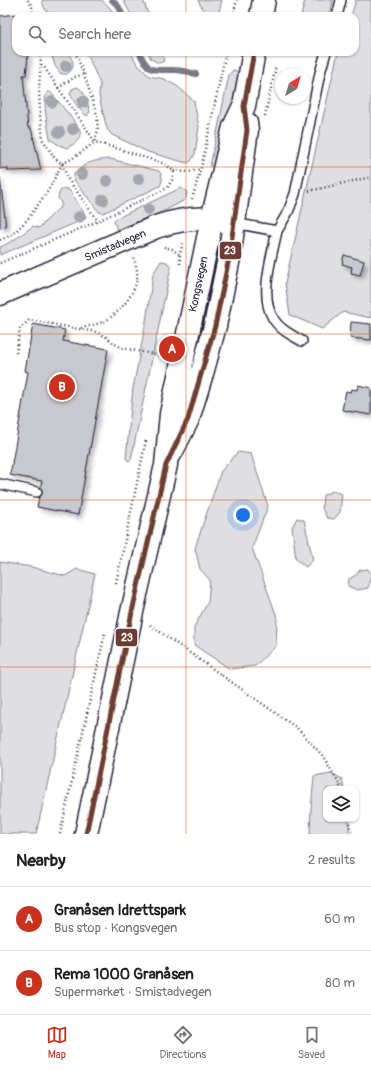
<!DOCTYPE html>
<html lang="en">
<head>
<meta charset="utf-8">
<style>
  body { margin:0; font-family:Pangolin,sans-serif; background:#f6f6f6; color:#202124 }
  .controls { position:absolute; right:12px; bottom:12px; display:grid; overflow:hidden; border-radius:8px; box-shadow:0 1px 3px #0004 }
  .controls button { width:36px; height:36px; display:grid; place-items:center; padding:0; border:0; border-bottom:1px solid #e0e0e0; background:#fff; color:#202124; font:20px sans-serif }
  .compass { position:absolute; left:275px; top:68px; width:36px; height:36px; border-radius:50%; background:#fff; box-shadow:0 1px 3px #0004; rotate:38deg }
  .you { position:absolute; left:243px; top:515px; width:14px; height:14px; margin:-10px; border:3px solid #fff; border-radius:50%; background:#1a73e8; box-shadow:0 0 0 6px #1a73e833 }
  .badge { display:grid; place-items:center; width:26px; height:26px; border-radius:50%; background:#c8321e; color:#fff; font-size:13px; font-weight:700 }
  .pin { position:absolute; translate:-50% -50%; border:2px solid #fff; box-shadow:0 1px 4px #0006 }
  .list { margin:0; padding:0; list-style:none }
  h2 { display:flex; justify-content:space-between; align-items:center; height:52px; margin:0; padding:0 16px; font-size:17px }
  h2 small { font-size:13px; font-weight:400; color:#757577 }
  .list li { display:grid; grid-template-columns:26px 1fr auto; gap:12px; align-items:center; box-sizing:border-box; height:64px; padding:0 16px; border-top:1px solid #e0e0e0 }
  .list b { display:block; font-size:15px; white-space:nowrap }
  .list p { margin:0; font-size:13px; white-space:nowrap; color:#757577 }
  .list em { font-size:13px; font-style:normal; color:#757577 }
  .icon { flex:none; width:22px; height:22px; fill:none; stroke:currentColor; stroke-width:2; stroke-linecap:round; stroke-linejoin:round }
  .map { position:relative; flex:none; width:371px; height:834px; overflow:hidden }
  .search { position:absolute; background:#fff; box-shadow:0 1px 3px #0004; left:12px; right:12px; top:12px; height:44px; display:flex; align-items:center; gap:10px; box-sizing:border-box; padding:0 14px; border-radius:12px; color:#757577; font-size:15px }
  .sheet { height:180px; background:#fff }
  nav { display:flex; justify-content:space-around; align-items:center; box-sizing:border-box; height:56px; border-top:1px solid #e0e0e0; background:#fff; font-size:11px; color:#757577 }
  nav a { display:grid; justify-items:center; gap:2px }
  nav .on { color:#c8321e }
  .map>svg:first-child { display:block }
  .green { fill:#dfdfe2; stroke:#80808e }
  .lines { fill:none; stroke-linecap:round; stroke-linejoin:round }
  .stream { stroke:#7a7a88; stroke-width:6 }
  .building { fill:#c8c8cf; stroke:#22223b; filter:url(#shadow) }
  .service-casing { stroke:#22223b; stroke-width:12 }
  .tertiary-casing { stroke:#22223b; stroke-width:25 }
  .secondary-casing { stroke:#22223b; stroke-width:25 }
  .path { stroke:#22223b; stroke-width:2.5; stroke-dasharray:1 3; stroke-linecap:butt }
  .service { stroke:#fff; stroke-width:9 }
  .tertiary { stroke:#fff; stroke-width:22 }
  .secondary { stroke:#fff; stroke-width:22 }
  .bus-1-casing { stroke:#fff; stroke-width:8 }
  .bus-1 { stroke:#6e3c32; stroke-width:5 }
  .tree { fill:#a5a5af }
  .grid { fill:none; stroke:#e8590c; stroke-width:1; stroke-opacity:0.55 }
  .labels { text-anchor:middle; stroke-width:4; stroke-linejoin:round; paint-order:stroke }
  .street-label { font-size:11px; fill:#22223b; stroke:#fff }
  .line-badge { stroke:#fff; stroke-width:1.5 }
  .badge-label { font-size:11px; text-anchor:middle; font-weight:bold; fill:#fff }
</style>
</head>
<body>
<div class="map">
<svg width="371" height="834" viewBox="0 0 371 834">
  <defs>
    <filter id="shadow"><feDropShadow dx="3.5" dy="3.5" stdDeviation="2" flood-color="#0004"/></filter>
  </defs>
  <rect width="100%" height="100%" fill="#fff"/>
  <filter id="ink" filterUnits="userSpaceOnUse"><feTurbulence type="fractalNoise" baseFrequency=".025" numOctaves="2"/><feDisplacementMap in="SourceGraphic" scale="8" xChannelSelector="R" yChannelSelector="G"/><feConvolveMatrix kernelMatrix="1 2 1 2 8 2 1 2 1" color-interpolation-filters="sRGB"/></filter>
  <g filter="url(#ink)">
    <!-- green -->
    <path class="green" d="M 42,0 L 102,0 L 111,9 L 115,16 L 51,16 C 46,12 43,6 42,0 Z
      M 123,0 L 143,0 L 149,16 L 132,16 Z
      M 198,0 L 222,0 L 218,16 L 206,16 Z
      M 305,0 L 333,0 L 331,11 L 328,16 L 301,16 Z
      M 356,0 L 371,0 L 371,318 L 343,312 L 322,329 L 290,315 L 285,283 L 338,52 L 355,52 L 355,16 L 351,16 Z
      M 51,52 L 68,52 C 73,61 77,67 67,74 L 61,74 L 55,66 Z
      M 83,52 L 130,52 L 138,65 L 149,76 L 164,79 L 177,86 L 194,101 L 199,127 L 195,154 L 191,161 L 187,163 L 148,152 L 112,135 L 107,129 L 101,105 L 99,95 L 100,84 L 88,56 Z
      M 148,52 L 162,52 L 164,61 L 159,63 L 151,59 Z
      M 233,70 L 237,71 L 239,76 L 218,168 L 210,166 L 229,75 Z
      M 77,87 C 86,91 87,103 90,112 L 87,116 C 79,110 75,103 70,94 L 72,89 Z
      M 47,92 L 50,92 L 53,95 C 58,101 78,125 80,130 C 82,140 74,144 67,148 L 59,145 L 50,139 C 48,126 42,104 47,92 Z
      M 110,159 L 159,171 C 163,177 163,180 160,186 L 103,213 L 99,212 L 74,180 L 74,174 C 84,163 94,160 110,159 Z
      M 65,188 L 70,191 L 86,216 L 85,219 L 0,255 L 0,247 C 13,242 22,234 33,226 L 39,228 L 62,205 L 58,198 L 60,191 Z
      M 181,188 L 187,192 L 186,198 L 183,201 L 166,210 L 117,230 L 114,221 L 115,219 Z
      M 161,261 L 167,262 L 171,267 L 131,460 L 128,461 L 126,458 L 133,388 L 146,321 L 153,274 Z
      M 238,452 L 251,454 L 268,506 L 252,548 L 277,617 L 276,646 L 255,666 L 230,669 L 194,645 L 194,627 L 208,602 L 210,580 L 200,569 L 195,548 L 221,471 Z
      M 333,491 L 342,494 L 340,512 L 334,519 L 327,518 L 322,508 L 323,495 Z
      M 297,518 L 304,520 L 313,560 L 306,567 L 296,559 L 292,527 Z
      M 0,562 L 31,567 L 65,576 L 77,569 L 95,574 L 36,834 L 0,834 Z
      M 368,569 L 371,574 L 368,588 L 357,590 L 348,586 L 349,579 L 356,575 L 360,570 Z
      M 331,773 L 342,779 L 344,789 L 326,789 L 326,819 L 349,819 L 349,834 L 310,834 L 311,809 L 314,776 Z"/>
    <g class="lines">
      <!-- stream -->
      <path class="stream" d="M 112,0 L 119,7 L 123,16
        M 139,52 C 150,75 153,69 174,70 C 181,70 189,72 196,74"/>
    </g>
    <!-- building -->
    <path class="building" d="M 16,14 L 16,52 L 20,52 L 20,55 L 28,55 L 26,75 L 23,75 L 28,128 L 31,128 L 41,170 L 8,171 L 8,168 L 0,169 L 0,16 Z
      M 0,177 L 6,227 L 0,228 Z
      M 344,255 L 364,261 L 360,275 L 351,273 L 352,267 L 342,264 Z
      M 351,322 L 371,324 L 371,340 L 350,338 Z
      M 33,324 L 65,330 L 63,341 L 108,349 L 78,515 L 37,507 L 42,481 L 10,475 L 28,372 L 25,371 Z
      M 358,385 L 371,388 L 371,415 L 342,410 L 346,391 L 351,392 L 352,389 L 357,390 Z"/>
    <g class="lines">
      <!-- service casing -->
      <g class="service-casing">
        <path id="service" d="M 337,16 L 341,0
          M 234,223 L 277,231 L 288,212 L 295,194 L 320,73 L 326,52
          M 277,231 C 272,255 259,296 273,318 C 279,329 291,335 302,341
          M 0,484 L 37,492"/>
      </g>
      <!-- tertiary casing -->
      <g class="tertiary-casing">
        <path id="tertiary" d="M 0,294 L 156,227 C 174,221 193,217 212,219 C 218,219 224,221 231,223"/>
      </g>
      <!-- secondary casing -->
      <g class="secondary-casing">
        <path id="secondary" d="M 261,16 L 264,0
          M 172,451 L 188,419 L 203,370 L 215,326 L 229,258 L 247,130 L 246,123
          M 86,834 L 132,612 L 166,465 L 171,414 L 212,219 L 223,174 L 234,127 L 244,106 L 254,52"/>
      </g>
      <!-- path -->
      <path class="path" d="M 28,0 L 32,7 L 33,16
        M 233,16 L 237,0
        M 39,52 L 41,62 L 39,88 L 40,114 L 43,140 L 54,157 L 62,164 L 75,157 L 95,142 C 78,115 58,89 41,62
        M 58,88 L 75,77 L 84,74
        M 265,116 L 276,66
        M 62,164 L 68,179 L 98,221
        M 174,171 L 189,172 L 201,169
        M 309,191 L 371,177
        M 192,199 L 201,168 L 226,52
        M 0,240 L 12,235 L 27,220 L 48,191 L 62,164
        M 164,247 L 172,249 L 180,255
        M 0,263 L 98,221 L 167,188 L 172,180 L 174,171 L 165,164 L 119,149 L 95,142 L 98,130 L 97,115 L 84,74 L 75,52
        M 180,264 L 180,255 L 183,242
        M 81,328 C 89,326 98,324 105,321 C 118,314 135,294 137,279 C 138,272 136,265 134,258
        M 16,353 L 20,329 L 29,320 L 96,332 L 106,337 L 115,344 L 122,348 L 163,356
        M 116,583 L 146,440
        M 150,625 L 297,728 L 323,756 L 340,785 L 341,789
        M 348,819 L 352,834
        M 60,834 L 105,633"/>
      <!-- service -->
      <use href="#service" class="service"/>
      <!-- tertiary -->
      <use href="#tertiary" class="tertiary"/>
      <!-- secondary -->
      <use href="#secondary" class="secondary"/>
      <!-- bus-1 casing -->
      <g class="bus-1-casing">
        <path id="bus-1" d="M 86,834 L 132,612 L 166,465 L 188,419 L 215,326 L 229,258 L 247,130 L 244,106 L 254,52"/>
      </g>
      <!-- bus-1 -->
      <use href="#bus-1" class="bus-1"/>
    </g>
    <!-- trees -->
    <g class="tree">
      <circle cx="66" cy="66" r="6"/>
      <circle cx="52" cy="102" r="6"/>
      <circle cx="83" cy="102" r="6"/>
      <circle cx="73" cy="129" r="6"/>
      <circle cx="59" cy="132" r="6"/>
      <circle cx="82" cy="174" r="6"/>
      <circle cx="139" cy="179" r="6"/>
      <circle cx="107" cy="181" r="6"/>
      <circle cx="103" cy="200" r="6"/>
      <circle cx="148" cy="209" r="6"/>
      <circle cx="79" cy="217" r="6"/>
    </g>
  </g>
  <!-- grid -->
  <path class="grid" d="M 186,0 L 186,16M 186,52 L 186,834M 0,167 L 371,167M 0,334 L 371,334M 0,500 L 371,500M 0,667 L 371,667"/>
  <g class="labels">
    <!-- street labels -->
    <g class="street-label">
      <text transform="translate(115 245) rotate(-23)" y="4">Smistadvegen</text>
      <text transform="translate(198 284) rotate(-78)" y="4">Kongsvegen</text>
    </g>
  </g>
  <g class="line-badge">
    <rect x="219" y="241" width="23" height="19" rx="4" fill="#6e3c32"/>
    <rect x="115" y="628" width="23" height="19" rx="4" fill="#6e3c32"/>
  </g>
  <g class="badge-label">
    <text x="230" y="254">23</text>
    <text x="127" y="641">23</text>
  </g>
</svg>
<div class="controls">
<button><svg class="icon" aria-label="layers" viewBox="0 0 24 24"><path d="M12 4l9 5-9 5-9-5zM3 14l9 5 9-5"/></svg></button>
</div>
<svg class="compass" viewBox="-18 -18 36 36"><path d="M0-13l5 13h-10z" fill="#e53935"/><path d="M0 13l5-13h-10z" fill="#757577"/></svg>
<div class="you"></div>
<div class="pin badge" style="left:172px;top:349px">A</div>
<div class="pin badge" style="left:62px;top:387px">B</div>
<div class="search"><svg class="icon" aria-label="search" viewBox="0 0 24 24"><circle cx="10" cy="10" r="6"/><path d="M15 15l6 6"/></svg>Search here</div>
</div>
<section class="sheet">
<h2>Nearby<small>2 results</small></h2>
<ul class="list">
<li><span class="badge">A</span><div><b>Granåsen Idrettspark</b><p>Bus stop · Kongsvegen</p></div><em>60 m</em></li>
<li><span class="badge">B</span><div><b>Rema 1000 Granåsen</b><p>Supermarket · Smistadvegen</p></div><em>80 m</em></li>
</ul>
</section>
<nav>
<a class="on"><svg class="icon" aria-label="map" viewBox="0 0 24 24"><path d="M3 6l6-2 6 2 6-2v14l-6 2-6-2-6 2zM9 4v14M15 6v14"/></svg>Map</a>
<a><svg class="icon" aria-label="directions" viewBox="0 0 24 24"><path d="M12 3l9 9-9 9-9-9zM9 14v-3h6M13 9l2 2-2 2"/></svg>Directions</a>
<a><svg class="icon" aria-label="saved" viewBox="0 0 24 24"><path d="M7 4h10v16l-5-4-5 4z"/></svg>Saved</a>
</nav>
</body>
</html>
